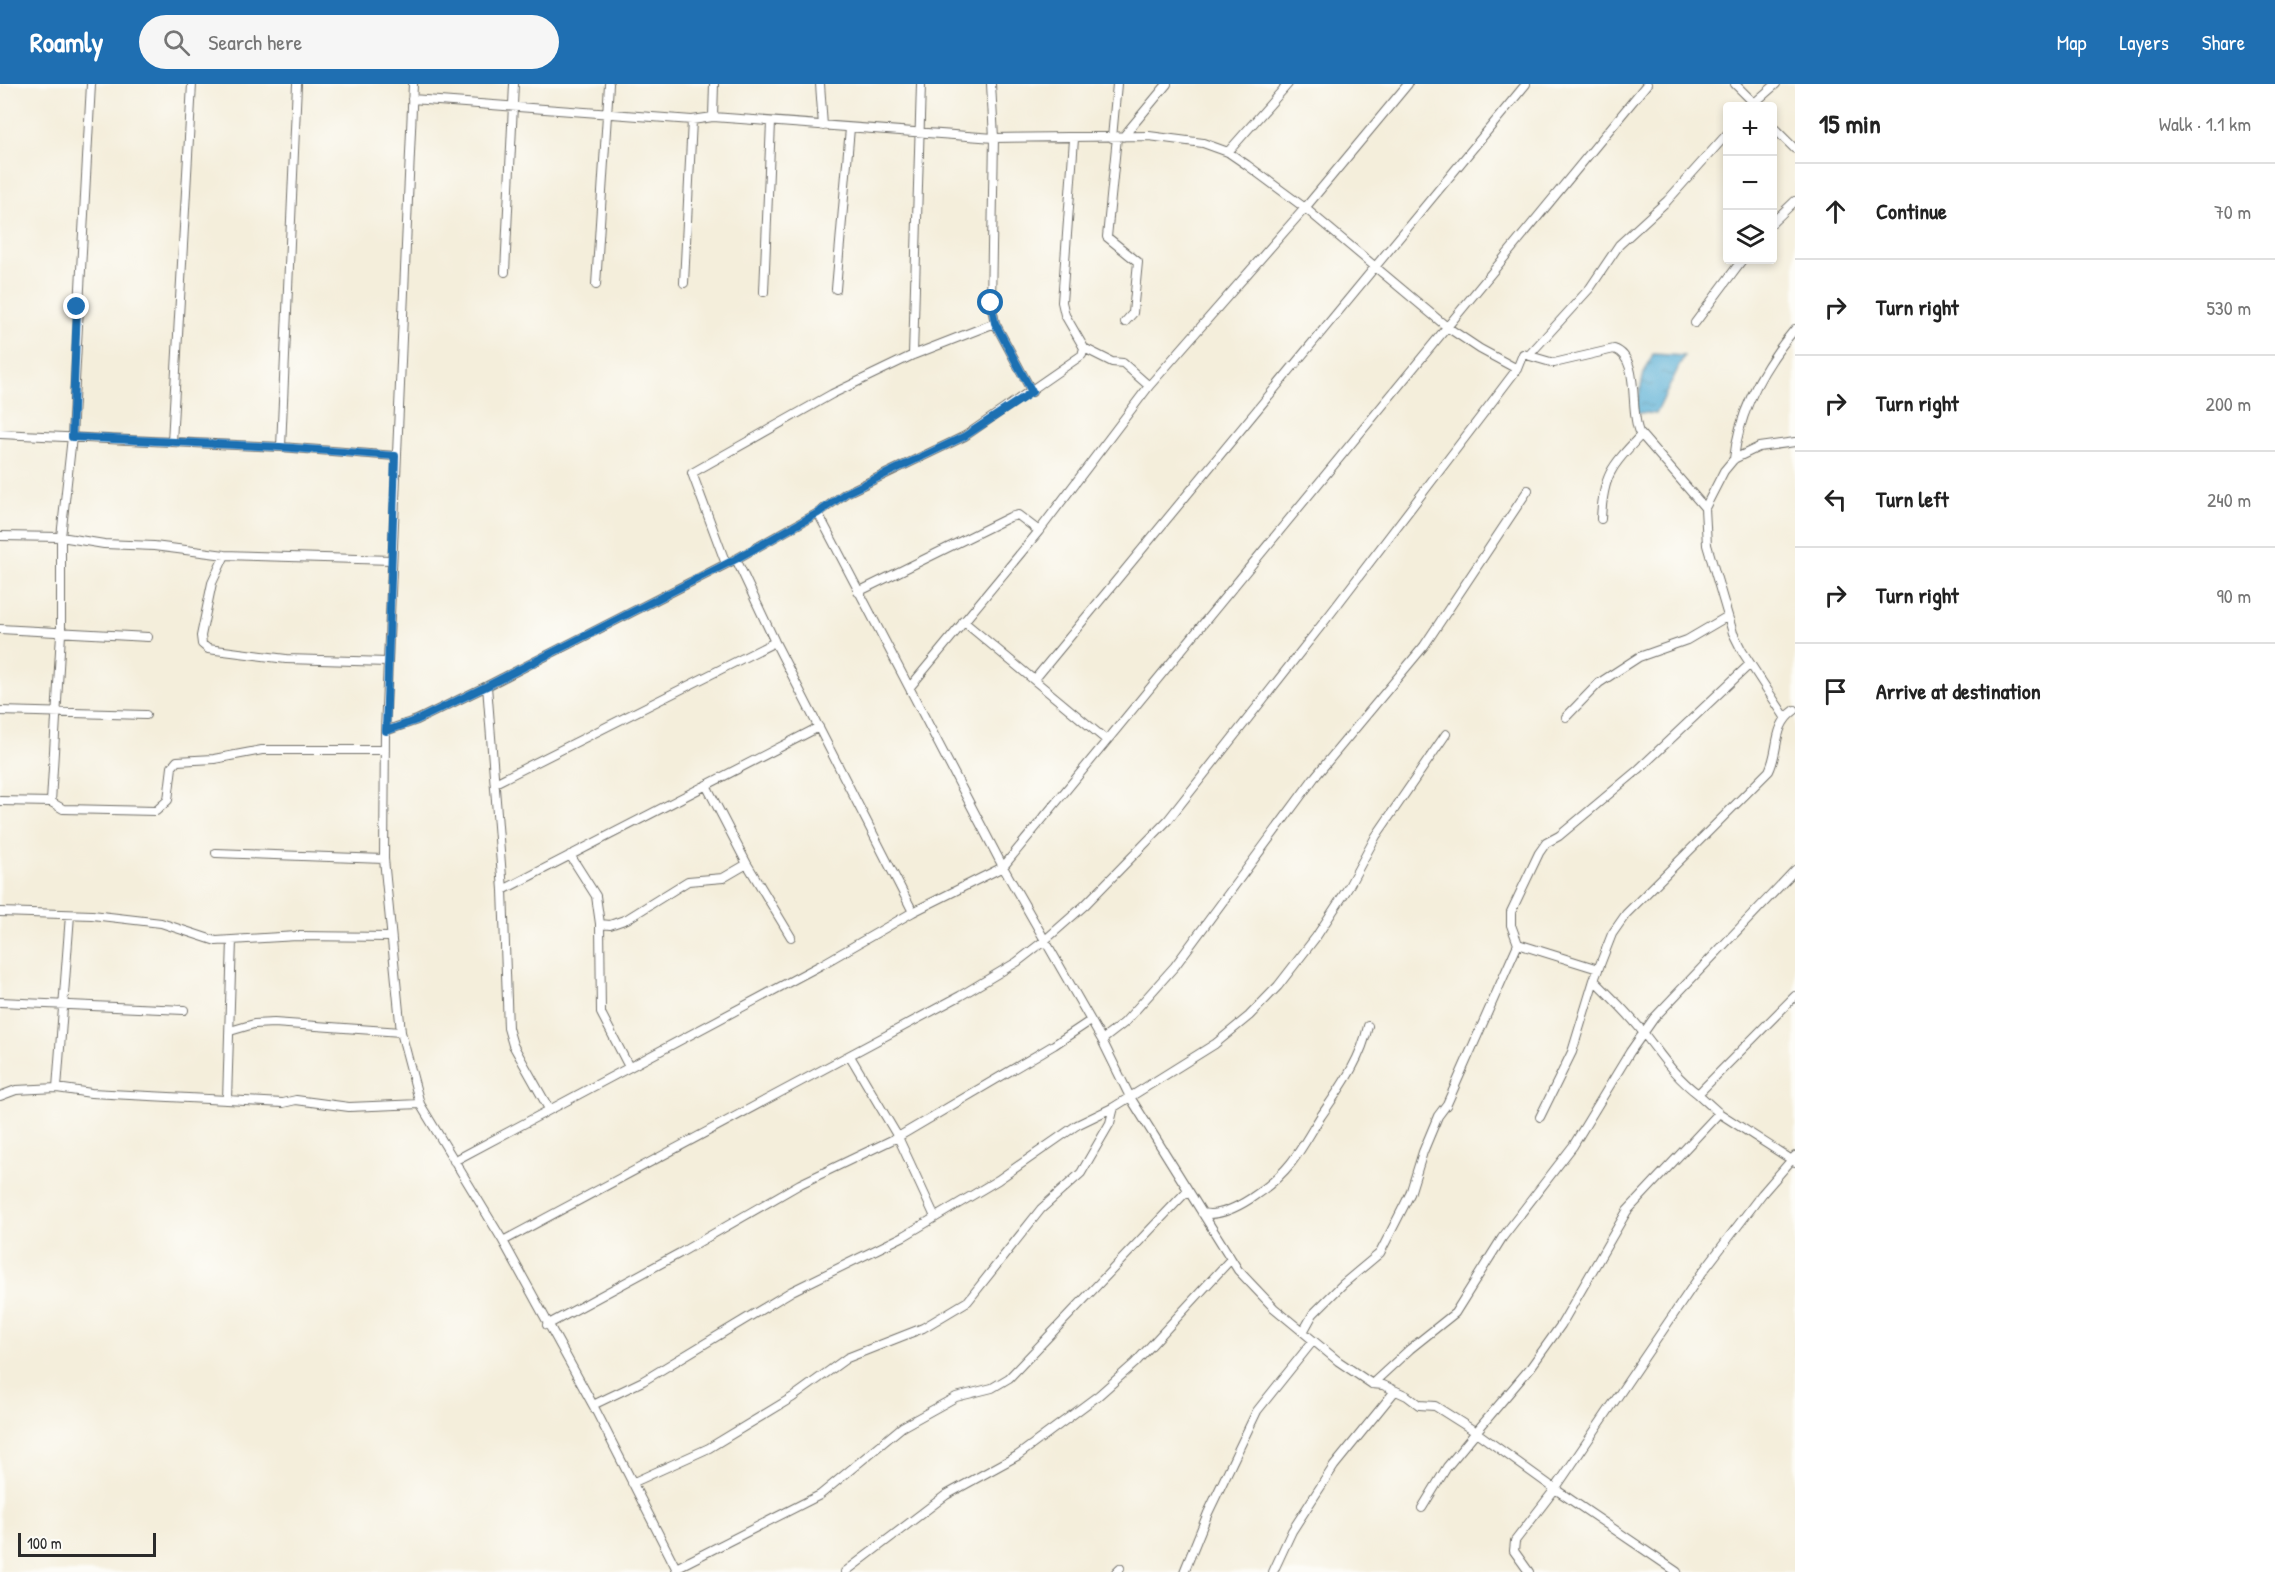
<!DOCTYPE html>
<html lang="en">
<head>
<meta charset="utf-8">
<style>
  body { margin:0; font-family:"Patrick Hand",sans-serif; background:#f6f6f6; color:#222 }
  .controls { position:absolute; right:18px; top:18px; display:grid; overflow:hidden; border-radius:6px; box-shadow:0 3px 9px #0003 }
  .controls button { width:54px; height:54px; display:grid; place-items:center; padding:0; border:0; border-bottom:2px solid #e0e0e0; background:#fff; color:#222; font:30px sans-serif }
  .scale { position:absolute; left:18px; bottom:15px; width:138px; box-sizing:border-box; padding-left:6px; border:3px solid #2b2b2b; border-top:0; font-size:16px; line-height:21px; white-space:nowrap; color:#2b2b2b; -webkit-text-stroke:4px #fdfcf7; paint-order:stroke }
  .stop { position:absolute; width:18px; height:18px; margin:-14px; border:4px solid #1f6fb2; border-radius:50%; background:#fff }
  .stop.end { background:#1f6fb2; border-color:#fff; box-shadow:0 2px 6px #0008 }
  .list { margin:0; padding:0; list-style:none }
  h2 { display:flex; justify-content:space-between; align-items:center; height:78px; margin:0; padding:0 24px; font-size:26px }
  h2 small { font-size:20px; font-weight:400; color:#767676 }
  .list li { display:grid; grid-template-columns:39px 1fr auto; gap:18px; align-items:center; box-sizing:border-box; height:96px; padding:0 24px; border-top:2px solid #e0e0e0 }
  .list b { display:block; font-size:22px; white-space:nowrap }
  .list em { font-size:20px; font-style:normal; color:#767676 }
  .icon { flex:none; width:33px; height:33px; fill:none; stroke:currentColor; stroke-width:2; stroke-linecap:round; stroke-linejoin:round }
  .map { position:relative; flex:none; width:1795px; height:1488px; overflow:hidden }
  header { display:flex; align-items:center; gap:36px; box-sizing:border-box; height:84px; padding:0 30px; background:#1f6fb2; color:#fff }
  header strong { font-size:28px }
  nav { display:flex; gap:33px; margin-inline-start:auto; font-size:21px }
  .search { width:420px; height:54px; background:#f6f6f6; display:flex; align-items:center; gap:15px; box-sizing:border-box; padding:0 21px; border-radius:33px; color:#767676; font-size:22px }
  main { display:flex }
  aside { flex:1; background:#fff }
  .map>svg:first-child { display:block }
  .water { fill:url(#water-ripples); stroke:#426d80; stroke-width:1.5 }
  .lines { fill:none; stroke-linecap:round; stroke-linejoin:round }
  .street-casing { stroke:#716f69; stroke-width:10 }
  .street { stroke:#fff; stroke-width:8 }
  .route { stroke:#1f6fb2; stroke-width:8 }
</style>
</head>
<body>
<header>
<strong>Roamly</strong>
<div class="search"><svg class="icon" aria-label="search" viewBox="0 0 24 24"><circle cx="10" cy="10" r="6"/><path d="M15 15l6 6"/></svg>Search here</div>
<nav><a>Map</a><a>Layers</a><a>Share</a></nav>
</header>
<main>
<div class="map">
<svg width="1795" height="1488" viewBox="0 0 1795 1488">
  <defs>
    <pattern id="water-ripples" width="26" height="14" patternUnits="userSpaceOnUse" patternTransform="scale(1.5)"><rect width="26" height="14" fill="#58afd5"/><path d="M2 4q2-2 4 0t4 0M15 11q2-2 4 0t4 0" fill="none" stroke="#498fad"/></pattern>
  </defs>
  <rect width="100%" height="100%" fill="#fdfcf7"/>
  <filter id="ink" filterUnits="userSpaceOnUse"><feTurbulence type="fractalNoise" baseFrequency=".0167" numOctaves="2"/><feDisplacementMap in="SourceGraphic" scale="12" xChannelSelector="R" yChannelSelector="G"/><feConvolveMatrix kernelMatrix="1 2 1 2 8 2 1 2 1" color-interpolation-filters="sRGB"/></filter>
  <filter id="wash" filterUnits="userSpaceOnUse"><feTurbulence type="fractalNoise" baseFrequency=".008" numOctaves="4" result="noise"/><feDisplacementMap in="SourceGraphic" scale="24" xChannelSelector="R" yChannelSelector="G"/><feGaussianBlur stdDeviation="1.35" result="paint"/><feColorMatrix in="noise" values="0 0 0 0 0 0 0 0 0 0 0 0 0 0 0 0 0 1.4 0 .05"/><feComposite in="paint" operator="in"/></filter>
  <g filter="url(#wash)">
    <rect width="100%" height="100%" fill="#f4eedb"/>
    <!-- water -->
    <path class="water" d="M 1653,270 L 1684,272 L 1656,330 L 1635,328 L 1644,289 Z"/>
  </g>
  <g filter="url(#ink)">
    <g class="lines">
      <!-- street casing -->
      <g class="street-casing">
        <path id="street" d="M 413,0 L 385,647 L 384,775 L 401,948 L 420,1020 L 503,1157 L 593,1321 L 678,1488
          M 820,0 L 823,42
          M 1735,0 L 1757,22
          M 412,15 L 692,36 L 713,33 L 994,54 L 1149,52 L 1203,59 L 1228,68 L 1247,81 L 1305,124 L 1447,243 L 1480,265 L 1517,285
          M 1751,22 L 1776,0
          M 713,33 L 714,0
          M 1772,42 L 1795,65
          M 1117,53 L 1107,153 L 1138,178 L 1133,229 L 1125,238
          M 1123,53 L 1167,0
          M 1112,54 L 1117,0
          M 1228,68 L 1288,0
          M 1772,139 L 1795,117
          M 505,188 L 514,0
          M 684,199 L 692,36
          M 596,201 L 609,0
          M 836,205 L 850,44
          M 764,208 L 771,38
          M 995,239 L 1032,308
          M 1695,239 L 1742,176
          M 1084,264 L 1112,278 L 1123,279 L 1149,302
          M 1530,270 L 1590,204 L 1619,161 L 1667,117 L 1728,49
          M 913,271 L 921,0
          M 0,350 L 281,363 L 395,372
          M 172,358 L 192,0
          M 281,363 L 297,0
          M 1734,375 C 1739,327 1764,282 1795,245
          M 818,429 L 1003,783 L 1102,956 L 1130,1013 L 1238,1186 L 1274,1224 L 1338,1277 L 1372,1300 L 1383,1301 L 1407,1312 L 1419,1321 L 1435,1322 L 1476,1348 L 1447,1383 L 1422,1424
          M 1601,435 C 1603,391 1611,383 1641,351
          M 0,452 L 61,453 L 104,460 L 154,462 L 225,471 L 392,476
          M 225,471 L 212,499 L 201,552 L 202,560 L 208,565 L 286,575 L 388,578
          M 736,475 L 775,558 L 913,828
          M 726,480 L 692,389 L 832,310 L 913,271 L 995,239 L 991,219 L 994,54 L 991,0
          M 858,508 L 1010,433 L 1018,431 L 1039,447
          M 963,537 L 1105,655
          M 0,545 L 148,553
          M 1035,595 L 1526,0
          M 487,602 L 503,806 L 508,944 L 513,961 L 549,1025
          M 910,603 L 1039,447 L 1149,302 L 1305,124 L 1408,0
          M 0,627 L 146,631
          M 1566,633 L 1599,599 L 1639,573 L 1687,556 L 1728,532
          M 1785,633 L 1742,567 L 1733,549 L 1707,461 L 1705,424 L 1724,387 L 1734,375 L 1759,363 L 1795,358
          M 385,647 L 417,636 L 487,602 L 736,475 L 818,429 L 846,409 L 965,352 L 1082,271 L 1084,264 L 1065,231 L 1062,218 L 1074,55
          M 495,699 L 775,558
          M 706,701 L 747,780 L 791,853
          M 0,717 L 51,718 L 63,725 L 156,727 L 168,716 L 172,683 L 177,677 L 214,675 L 262,666 L 385,666
          M 51,718 L 61,550 L 61,453 L 72,353 L 91,0
          M 216,769 L 384,775
          M 570,771 L 596,812 L 600,840 L 601,929 L 629,983
          M 503,806 L 819,643
          M 0,828 L 92,831 L 161,839 L 216,857 L 297,852 L 391,853
          M 600,840 L 610,841 L 627,835 L 688,797 L 723,794 L 747,780
          M 1518,860 L 1598,885
          M 0,918 L 184,926
          M 230,947 L 254,940 L 274,939 L 401,948
          M 1102,956 L 1124,939 L 1175,882 L 1314,694 L 1424,562 L 1528,406
          M 850,972 L 898,1053 L 935,1133
          M 57,1004 L 70,831
          M 1698,1010 C 1674,992 1661,971 1642,947 C 1628,929 1611,913 1594,896 L 1612,850 L 1626,830 L 1769,687 C 1780,665 1772,642 1795,626
          M 0,1012 L 16,1006 L 57,1004 L 91,1009 L 227,1016 L 283,1019 L 296,1016 L 349,1023 L 420,1020
          M 227,1016 L 232,856
          M 1540,1033 L 1572,968 L 1594,896
          M 454,1077 L 821,881 L 913,828 L 1003,783 L 1647,0
          M 1795,1078 L 1719,1029 L 1698,1010 L 1795,912
          M 1202,1129 C 1230,1136 1274,1100 1291,1079 C 1302,1065 1311,1048 1321,1032 C 1340,1004 1361,976 1368,942
          M 503,1157 L 960,912 L 1017,878 L 1044,857 L 1085,821 L 1168,736 L 1331,529 L 1495,314 L 1517,285 L 1523,270 L 1554,279 L 1614,265 C 1641,274 1629,325 1639,348 L 1705,424
          M 547,1241 L 680,1169 L 800,1100 L 898,1053 L 1054,961 L 1090,937
          M 1303,1248 L 1313,1230 L 1343,1200 L 1380,1169 L 1410,1110 L 1423,1068 L 1438,1032 L 1447,1020 L 1518,860 L 1511,841 L 1511,828 L 1539,769 L 1546,759 L 1559,752 L 1639,685 L 1750,580
          M 1372,1300 L 1410,1265 L 1455,1229 L 1502,1154 L 1573,1062 L 1630,968 L 1654,934 L 1795,786
          M 593,1321 L 643,1297 L 792,1207 L 904,1152 L 998,1096 L 1077,1041 L 1114,1023 L 1215,960 L 1249,932 L 1278,902 L 1316,853 L 1348,804 L 1376,752 L 1446,650
          M 632,1399 L 709,1364 L 793,1313 L 847,1274 L 923,1244 L 968,1217 L 1041,1125 L 1081,1089 L 1110,1039 L 1114,1023
          M 676,1484 L 820,1411 L 902,1343 L 956,1313 L 992,1304 L 1009,1294 L 1187,1107
          M 845,1488 L 946,1411 L 1017,1372 L 1099,1311 L 1135,1279 L 1231,1175
          M 1116,1488 L 1120,1484
          M 1184,1488 L 1208,1429 L 1257,1327 L 1313,1257
          M 1273,1488 L 1292,1447 L 1334,1382 L 1395,1307
          M 1529,1488 L 1514,1467 L 1515,1457 L 1555,1405 L 1476,1348 L 1531,1283 L 1561,1241 L 1627,1127 L 1719,1029
          M 1677,1488 L 1555,1405 L 1701,1190 L 1762,1110 L 1795,1072"/>
      </g>
      <!-- street -->
      <use href="#street" class="street"/>
    </g>
  </g>
  <g class="lines" filter="url(#ink)">
    <!-- route -->
    <path class="route" d="M 77,223 L 72,353 L 280,363 L 395,372 L 386,647 L 417,636 L 487,602 L 736,475 L 818,429 L 846,409 L 965,352 L 1032,308 L 995,239 L 991,219"/>
  </g>
</svg>
<div class="controls">
<button>+</button>
<button>−</button>
<button><svg class="icon" aria-label="layers" viewBox="0 0 24 24"><path d="M12 4l9 5-9 5-9-5zM3 14l9 5 9-5"/></svg></button>
</div>
<div class="scale">100 m</div>
<div class="stop" style="left:991px;top:219px"></div>
<div class="stop end" style="left:77px;top:223px"></div>
</div>
<aside>
<h2>15 min<small>Walk · 1.1 km</small></h2>
<ul class="list">
<li><svg class="icon" aria-label="ahead" viewBox="0 0 24 24"><path d="M12 20V5M6 11l6-6 6 6"/></svg><div><b>Continue</b></div><em>70 m</em></li>
<li><svg class="icon" aria-label="right" viewBox="0 0 24 24"><path d="M7 20v-9h11M14 6l5 5-5 5"/></svg><div><b>Turn right</b></div><em>530 m</em></li>
<li><svg class="icon" aria-label="right" viewBox="0 0 24 24"><path d="M7 20v-9h11M14 6l5 5-5 5"/></svg><div><b>Turn right</b></div><em>200 m</em></li>
<li><svg class="icon" aria-label="left" viewBox="0 0 24 24"><path d="M17 20v-9H6M10 6l-5 5 5 5"/></svg><div><b>Turn left</b></div><em>240 m</em></li>
<li><svg class="icon" aria-label="right" viewBox="0 0 24 24"><path d="M7 20v-9h11M14 6l5 5-5 5"/></svg><div><b>Turn right</b></div><em>90 m</em></li>
<li><svg class="icon" aria-label="arrive" viewBox="0 0 24 24"><path d="M6 21V4h12l-3 4 3 4H6"/></svg><div><b>Arrive at destination</b></div></li>
</ul>
</aside>
</main>
</body>
</html>
